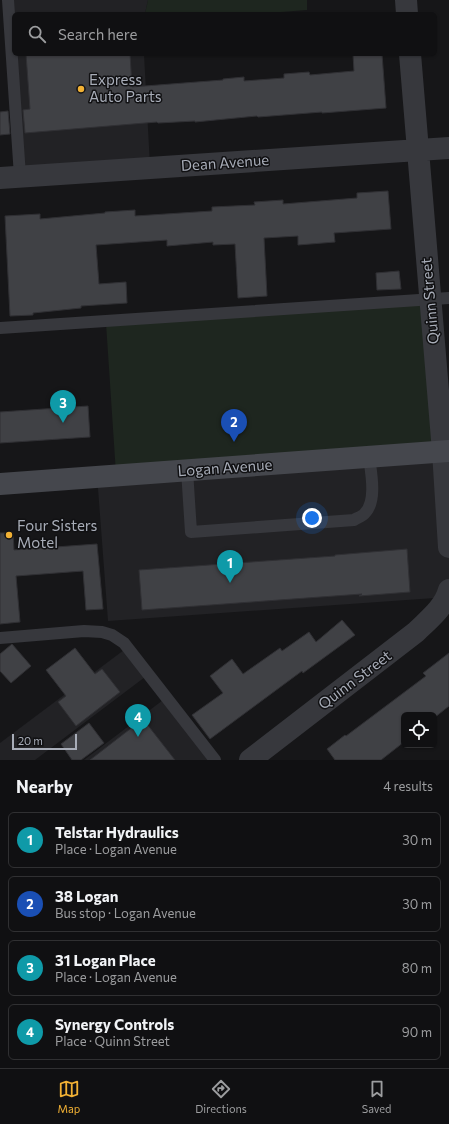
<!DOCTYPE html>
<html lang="en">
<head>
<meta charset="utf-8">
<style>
  body { margin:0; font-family:Commissioner,sans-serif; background:#1e1e20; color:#f1f3f6 }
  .controls { position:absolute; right:12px; bottom:12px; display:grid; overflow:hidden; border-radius:6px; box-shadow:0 1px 3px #0004 }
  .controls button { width:36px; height:36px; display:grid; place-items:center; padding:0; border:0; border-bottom:1px solid #303032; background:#101012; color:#f1f3f6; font:20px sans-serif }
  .scale { position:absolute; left:12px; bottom:10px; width:65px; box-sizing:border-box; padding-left:4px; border:2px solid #a8adb8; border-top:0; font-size:11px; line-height:14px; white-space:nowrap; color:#a8adb8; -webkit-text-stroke:3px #111113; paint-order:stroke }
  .you { position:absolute; left:312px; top:518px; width:14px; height:14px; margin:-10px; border:3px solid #fff; border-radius:50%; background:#1a73e8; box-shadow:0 0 0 6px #1a73e833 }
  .badge { display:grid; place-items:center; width:26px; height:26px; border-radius:50%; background:#f2b134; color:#fff; font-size:13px; font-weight:700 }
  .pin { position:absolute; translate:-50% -33px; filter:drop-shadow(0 1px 2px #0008) }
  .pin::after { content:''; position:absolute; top:21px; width:14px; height:12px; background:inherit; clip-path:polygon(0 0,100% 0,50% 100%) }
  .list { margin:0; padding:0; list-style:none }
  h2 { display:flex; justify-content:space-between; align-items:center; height:52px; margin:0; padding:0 16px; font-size:17px }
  h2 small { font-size:13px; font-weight:400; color:#9c9d9f }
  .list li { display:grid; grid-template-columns:26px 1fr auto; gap:12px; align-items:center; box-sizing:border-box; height:56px; margin:0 8px 8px; padding:0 8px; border:1px solid #303032; border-radius:6px }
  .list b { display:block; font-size:15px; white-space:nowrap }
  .list p { margin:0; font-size:13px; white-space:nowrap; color:#9c9d9f }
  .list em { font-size:13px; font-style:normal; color:#9c9d9f }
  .icon { flex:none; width:22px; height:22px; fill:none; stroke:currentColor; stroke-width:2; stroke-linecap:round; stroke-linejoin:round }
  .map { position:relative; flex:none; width:449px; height:760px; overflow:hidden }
  .search { position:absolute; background:#101012; box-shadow:0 1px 3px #0004; left:12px; right:12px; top:12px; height:44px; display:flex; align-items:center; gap:10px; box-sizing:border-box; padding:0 14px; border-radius:6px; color:#9c9d9f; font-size:15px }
  .sheet { height:308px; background:#101012 }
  nav { display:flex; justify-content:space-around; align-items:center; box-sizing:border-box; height:56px; border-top:1px solid #303032; background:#101012; font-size:11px; color:#9c9d9f }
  nav a { display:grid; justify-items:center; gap:2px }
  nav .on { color:#f2b134 }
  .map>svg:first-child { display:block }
  .built { fill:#222225 }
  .green { fill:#1e261f }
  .building { fill:#404145; stroke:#303034 }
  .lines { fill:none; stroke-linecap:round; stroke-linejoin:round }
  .lane { stroke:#37383d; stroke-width:12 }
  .street { stroke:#37383d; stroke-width:22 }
  .secondary { stroke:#45474d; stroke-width:22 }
  .poi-dot { fill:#f2b134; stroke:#111113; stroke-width:1.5 }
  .labels { text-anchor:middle; stroke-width:3; stroke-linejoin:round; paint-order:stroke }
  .poi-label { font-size:15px; fill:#a8adb8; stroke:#111113; text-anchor:start }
  .street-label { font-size:15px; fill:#a8adb8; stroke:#111113 }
</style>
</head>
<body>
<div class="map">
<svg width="449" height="760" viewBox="0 0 449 760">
  <rect width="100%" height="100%" fill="#161618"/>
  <!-- built -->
  <path class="built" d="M 9,0 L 148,0 L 145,14 L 14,14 L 14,54 L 144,54 L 150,166 L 21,174 Z
    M 444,449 L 449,521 L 449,597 L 108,621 L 97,475 Z
    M 128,647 L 149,674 L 35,760 L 0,760 L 0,743 Z
    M 167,697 L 216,760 L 84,760 Z"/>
  <!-- green -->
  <path class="green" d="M 148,0 L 307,0 L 307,10 L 256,14 L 145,14 Z
    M 431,301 L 444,449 L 116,474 L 106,323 Z"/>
  <!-- building -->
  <path class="building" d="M 26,54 L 130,54 L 132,87 L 223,80 L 223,79 L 244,77 L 244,81 L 284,78 L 284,74 L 309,72 L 310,75 L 354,71 L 353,54 L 382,54 L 386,108 L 322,113 L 322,112 L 258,117 L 257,116 L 195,122 L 195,121 L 158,123 L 157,122 L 25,133 L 23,110 L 30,109 Z
    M 8,111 L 10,134 L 0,135 L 0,112 Z
    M 388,191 L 391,229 L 334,233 L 335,242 L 298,245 L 298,236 L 264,238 L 267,296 L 238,298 L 235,244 L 213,245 L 213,242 L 167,246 L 167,240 L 96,245 L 99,284 L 126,282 L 127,303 L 81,306 L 81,308 L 33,313 L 33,315 L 10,316 L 5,216 L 40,214 L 40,219 L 105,213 L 105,212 L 135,210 L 135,216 L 212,211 L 212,207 L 255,205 L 254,202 L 283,200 L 283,204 L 357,198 L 357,193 Z
    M 399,271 L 401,289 L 377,290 L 376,273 Z
    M 88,406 L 90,437 L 0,443 L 0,412 Z
    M 0,533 L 13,533 L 14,550 L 97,544 L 103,609 L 86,610 L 83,571 L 16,576 L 20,622 L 0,624 Z
    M 407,549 L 410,592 L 359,596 L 362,594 L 142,610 L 139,570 L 335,556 L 335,555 Z
    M 342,620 L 355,635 L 303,673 L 302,671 L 210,739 L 192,715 L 223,693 L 210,676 L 232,659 L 243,674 L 280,648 L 282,651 L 309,632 L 316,642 Z
    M 12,644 L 31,666 L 11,683 L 0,671 L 0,654 Z
    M 75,648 L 95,674 L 102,669 L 120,692 L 76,726 L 58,702 L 66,696 L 46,670 Z
    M 449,653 L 449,706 L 434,718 L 434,715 L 404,715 L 404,742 L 381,760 L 335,760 L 327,749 L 345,735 L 346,736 L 426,676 L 423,673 Z
    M 143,719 L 175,760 L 90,760 Z
    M 89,723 L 104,743 L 81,760 L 72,760 L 61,744 Z"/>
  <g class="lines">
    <!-- lane -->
    <path class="lane" d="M 8,0 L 20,176
      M 0,328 L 449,298
      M 187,470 L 191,532 L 354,520 C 357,518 363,516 365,513 C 377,501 371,472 369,457
      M 0,638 L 84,631 L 102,632 L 112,635 L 124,643 L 215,760"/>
    <!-- street -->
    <path class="street" d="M 406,0 L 407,14
      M 410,54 L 443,451 L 449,547
      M 0,178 L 449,148
      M 250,760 L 416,632 C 429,619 444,608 449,590"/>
    <!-- secondary -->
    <path class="secondary" d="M 0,484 L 449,451"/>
  </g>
  <!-- markers -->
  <g class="poi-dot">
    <circle cx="81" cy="89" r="4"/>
    <circle cx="9" cy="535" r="4"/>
  </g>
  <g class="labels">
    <!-- poi labels -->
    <g class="poi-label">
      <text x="89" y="85">Express<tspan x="89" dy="17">Auto Parts</tspan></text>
      <text x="17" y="531">Four Sisters<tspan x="17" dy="17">Motel</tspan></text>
    </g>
    <!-- street labels -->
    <g class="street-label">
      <text transform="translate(225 163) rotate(-4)" y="5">Dean Avenue</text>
      <text transform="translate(430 301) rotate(-95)" y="5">Quinn Street</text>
      <text transform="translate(225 468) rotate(-4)" y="5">Logan Avenue</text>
      <text transform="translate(355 680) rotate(-37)" y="5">Quinn Street</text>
    </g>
  </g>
</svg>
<div class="controls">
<button><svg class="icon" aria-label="locate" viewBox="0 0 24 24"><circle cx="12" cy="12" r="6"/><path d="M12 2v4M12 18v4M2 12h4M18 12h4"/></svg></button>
</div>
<div class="scale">20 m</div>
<div class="you"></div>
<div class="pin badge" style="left:230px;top:583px;background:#0f9aa8">1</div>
<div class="pin badge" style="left:234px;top:442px;background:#1a4fb4">2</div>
<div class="pin badge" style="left:63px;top:423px;background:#0f9aa8">3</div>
<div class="pin badge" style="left:138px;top:737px;background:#0f9aa8">4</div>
<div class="search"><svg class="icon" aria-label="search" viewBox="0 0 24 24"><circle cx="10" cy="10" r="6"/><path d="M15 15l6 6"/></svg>Search here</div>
</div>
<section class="sheet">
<h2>Nearby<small>4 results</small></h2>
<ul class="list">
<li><span class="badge" style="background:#0f9aa8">1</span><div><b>Telstar Hydraulics</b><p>Place · Logan Avenue</p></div><em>30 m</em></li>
<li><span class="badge" style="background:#1a4fb4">2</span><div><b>38 Logan</b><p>Bus stop · Logan Avenue</p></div><em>30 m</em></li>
<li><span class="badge" style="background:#0f9aa8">3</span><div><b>31 Logan Place</b><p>Place · Logan Avenue</p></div><em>80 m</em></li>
<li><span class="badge" style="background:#0f9aa8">4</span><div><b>Synergy Controls</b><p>Place · Quinn Street</p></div><em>90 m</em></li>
</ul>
</section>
<nav>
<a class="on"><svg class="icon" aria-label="map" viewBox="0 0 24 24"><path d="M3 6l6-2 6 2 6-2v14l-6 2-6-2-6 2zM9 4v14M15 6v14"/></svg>Map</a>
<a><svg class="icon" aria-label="directions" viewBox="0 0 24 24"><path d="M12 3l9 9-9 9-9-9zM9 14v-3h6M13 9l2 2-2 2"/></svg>Directions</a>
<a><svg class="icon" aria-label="saved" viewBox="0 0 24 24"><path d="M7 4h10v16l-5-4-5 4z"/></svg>Saved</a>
</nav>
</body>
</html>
